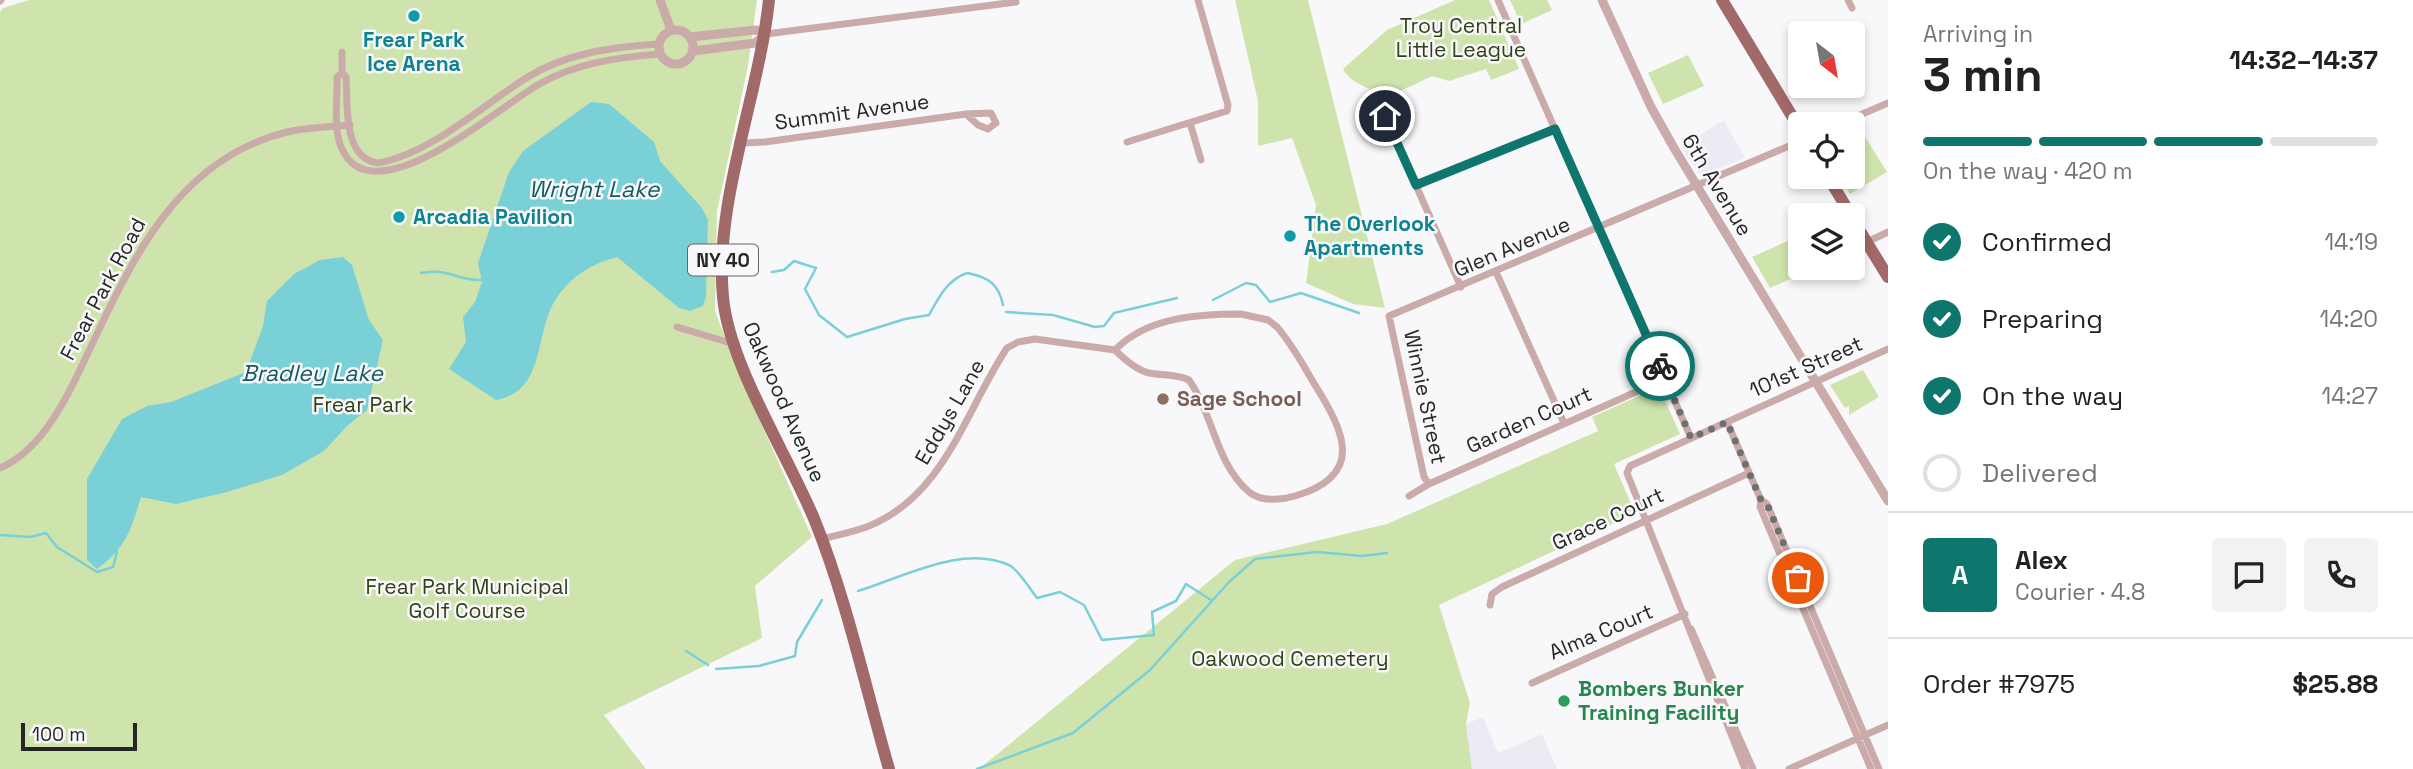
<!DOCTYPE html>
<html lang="en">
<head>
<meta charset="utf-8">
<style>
	:root { --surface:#fff; --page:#f2f2f2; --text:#222; --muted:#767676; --line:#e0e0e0; --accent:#0f766e }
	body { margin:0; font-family:"Space Grotesk",sans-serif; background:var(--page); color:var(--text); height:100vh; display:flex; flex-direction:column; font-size:26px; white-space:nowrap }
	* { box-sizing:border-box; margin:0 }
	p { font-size:23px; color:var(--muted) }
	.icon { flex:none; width:38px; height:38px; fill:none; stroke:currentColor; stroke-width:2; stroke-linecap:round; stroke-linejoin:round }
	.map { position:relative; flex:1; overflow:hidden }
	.sheet { display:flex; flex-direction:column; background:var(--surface); width:525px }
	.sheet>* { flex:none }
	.needle { width:46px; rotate:149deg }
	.tools { position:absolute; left:1788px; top:21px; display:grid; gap:14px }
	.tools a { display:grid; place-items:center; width:77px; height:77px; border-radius:7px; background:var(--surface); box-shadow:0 4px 10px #0003; font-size:35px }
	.scale { position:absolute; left:21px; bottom:18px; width:116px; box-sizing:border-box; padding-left:7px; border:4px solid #262626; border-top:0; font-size:19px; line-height:24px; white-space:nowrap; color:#262626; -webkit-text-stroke:5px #f8f8fb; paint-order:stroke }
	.pin { position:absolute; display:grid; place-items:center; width:60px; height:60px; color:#fff; margin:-30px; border:4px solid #fff; border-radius:50%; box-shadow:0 2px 7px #0007 }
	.courier { position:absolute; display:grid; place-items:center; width:70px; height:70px; margin:-35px; border:5px solid #0f766e; border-radius:50%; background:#fff; color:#222; box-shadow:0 2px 9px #0007 }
	.headline em { font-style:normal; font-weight:700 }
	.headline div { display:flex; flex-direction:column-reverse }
	.headline { display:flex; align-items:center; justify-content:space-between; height:119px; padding:0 35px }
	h1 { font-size:46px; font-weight:700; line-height:52px }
	.bar { display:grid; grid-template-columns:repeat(4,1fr); gap:10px 7px; align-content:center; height:84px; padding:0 35px }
	.bar i { height:9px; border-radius:5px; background:var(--line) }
	.bar .active { background:var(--accent) }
	.bar p { grid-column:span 4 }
	.line { display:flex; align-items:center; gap:18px; padding:0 35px; border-top:2px solid var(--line) }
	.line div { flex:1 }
	.round { display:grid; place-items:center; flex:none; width:74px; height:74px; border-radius:7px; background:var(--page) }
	ol { padding:0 35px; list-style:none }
	li { display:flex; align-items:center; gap:21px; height:77px }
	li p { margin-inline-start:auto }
	li .icon { padding:7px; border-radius:50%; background:var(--accent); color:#fff; stroke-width:4 }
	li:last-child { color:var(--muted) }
	li i { width:38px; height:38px; border:4px solid var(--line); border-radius:50% }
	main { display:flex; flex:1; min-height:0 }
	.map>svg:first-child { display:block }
	.built { fill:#ebebf4 }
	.green { fill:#cfe4ad }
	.water { fill:#79d0d6 }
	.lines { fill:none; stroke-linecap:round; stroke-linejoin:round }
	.stream { stroke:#79d0d6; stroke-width:2.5 }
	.minor { stroke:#cbaba9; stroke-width:7 }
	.tertiary { stroke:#cbaba9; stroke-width:9 }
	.primary { stroke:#a16968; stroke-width:12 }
	.done { stroke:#707071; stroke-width:7; stroke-dasharray:0 12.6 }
	.route { stroke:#0f766e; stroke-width:9 }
	.culture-dot { fill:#0f9aa8; stroke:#f8f8fb; stroke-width:2.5 }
	.education-dot { fill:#8d6e63; stroke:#f8f8fb; stroke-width:2.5 }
	.leisure-dot { fill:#2e9e5b; stroke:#f8f8fb; stroke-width:2.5 }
	.labels { text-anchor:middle; stroke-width:5; stroke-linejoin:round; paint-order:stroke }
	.shield { fill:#f8f8fb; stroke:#656566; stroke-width:2 }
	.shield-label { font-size:19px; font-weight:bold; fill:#262626 }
	.park-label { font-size:21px; fill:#324115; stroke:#f8f8fb }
	.culture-label { font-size:21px; font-weight:bold; fill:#0d838f; stroke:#f8f8fb; text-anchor:start }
	.street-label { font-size:21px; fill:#262626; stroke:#f8f8fb }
	.education-label { font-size:21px; font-weight:bold; fill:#785e54; stroke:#f8f8fb; text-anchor:start }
	.leisure-label { font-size:21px; font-weight:bold; fill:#27864d; stroke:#f8f8fb; text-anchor:start }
	.water-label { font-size:23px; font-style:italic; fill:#105c61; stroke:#f8f8fb }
</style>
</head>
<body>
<main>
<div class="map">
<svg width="1888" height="769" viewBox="0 0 1888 769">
	<rect width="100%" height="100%" fill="#f8f8fb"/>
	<!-- built -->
	<path class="built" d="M1724,120L1745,158L1701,176L1681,147Z
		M1483,717L1498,753L1542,734L1557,769H1472L1466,724Z"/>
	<!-- green -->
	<path class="green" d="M29,0H757L748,66L717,211L715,311L738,372L812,537L755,586L762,638L604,715L646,769H0V12L3,8Z
		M1235,0H1308L1385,308L1353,304L1306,283L1316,205L1292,138L1258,146V101Z
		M1455,0H1489L1519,69L1491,80L1486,69L1449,81L1432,76C1421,81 1409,88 1396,92C1381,96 1350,84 1343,69L1387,30Z
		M1510,0H1547L1552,10L1521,24Z
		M1688,55L1704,86L1663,104L1648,73Z
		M1857,124L1887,172L1850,194L1840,177H1853V125Z
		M1792,239L1801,253L1798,266L1801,274L1770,288L1752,257Z
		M1863,370L1879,397L1849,415V406L1845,408L1830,385Z
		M1659,387L1680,434L1614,464L1635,513L1439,605L1470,703L1466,724L1472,769H979L1235,560L1387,524L1598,431L1592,417Z"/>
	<!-- water -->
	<path class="water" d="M591,102L609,104L654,142L660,161L702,208L708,220L706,297L703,306L690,311L679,308L617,257C590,264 567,279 553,304C535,338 544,392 496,400L449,369L466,342L463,317L475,302L482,282L478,263L509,172L523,151Z
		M343,257L352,265L369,320L383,340L367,410L347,426L324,451L282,475L227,492L176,504L141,497C131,530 126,548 97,569L87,560V479L122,419L147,406L171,402L246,372L263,326L267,301L294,274L320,260Z"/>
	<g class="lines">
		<!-- stream -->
		<path class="stream" d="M772,272L784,270L794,261L816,268L805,289L819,315L847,337L905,319L929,315C939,297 947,280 967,273C988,277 999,284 1003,305
			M421,273C449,268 458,281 482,280
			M1213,300L1246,283L1256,285L1270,302L1301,293L1359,313
			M1006,312L1053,315L1095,327L1104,326L1114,313L1177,298
			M0,535L30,537L46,533L57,547L97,572L113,567L117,552
			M858,591C904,577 962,544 1009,565C1019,570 1029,588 1037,598L1060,592L1084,605L1102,640L1154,635L1152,612L1176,601L1186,584L1211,600
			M686,651L708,665
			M716,669L759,666L795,656L797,642L822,600
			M977,769L1073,733L1150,670L1229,582L1255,559L1317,552L1362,556L1387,553"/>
		<!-- minor -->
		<path class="minor" d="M1498,0L1691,438
			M1848,0L1852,8
			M0,1L1,0
			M766,34L1016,2
			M342,52V73L337,77C338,101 332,130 343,151C376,217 504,103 541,83C577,63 619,57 660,54
			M342,73L346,77C348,104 342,158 378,163C430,154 482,106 526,78C566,53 612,47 659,44
			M1375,93L1461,287
			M1190,123L1201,160
			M1839,124L1888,103
			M1127,142L1227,111L1228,105L1198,0
			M742,143L765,142L966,114L978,125L988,129L996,123L991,113L966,114
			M1416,185L1555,129
			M1867,242L1888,232
			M1496,272L1564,423
			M1241,314L1268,320L1277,327C1292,344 1303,365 1315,385C1345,433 1365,475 1295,496C1282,500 1261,502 1249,492C1215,462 1214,416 1189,380C1175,373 1164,376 1149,373C1136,370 1124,359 1115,350C1147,317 1198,314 1241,314Z
			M677,327L734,344
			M1727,422L1761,500L1767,504L1879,769
			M0,468C37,452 60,411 77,376C125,277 168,161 287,132C307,127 329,127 350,125
			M1429,484L1424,477L1389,316L1801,141
			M1409,496L1429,484L1665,379
			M1761,500L1760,507L1871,769
			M822,539C837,535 854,532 869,526C945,495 965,411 1007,348L1018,342L1035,339L1115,350
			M1490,605L1492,594L1502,587L1749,473
			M1691,629L1753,769
			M1532,683L1685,614
			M1745,769L1627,473L1630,466L1888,349
			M1789,769L1888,725"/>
		<!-- tertiary -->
		<path class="tertiary" d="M660,0L671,30
			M1602,0L1651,107L1674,148L1888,501
			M659 47a17 17 0 1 1 34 0a17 17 0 1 1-34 0Z
			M690,37L756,30L766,34L755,43L693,51"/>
		<!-- primary -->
		<path class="primary" d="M769,0C759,95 714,203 723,297C729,365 788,455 815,521C847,601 865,686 889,769
			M1722,0L1801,131
			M1828,177L1851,215
			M1853,220L1888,277"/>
	</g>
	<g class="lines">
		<!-- done -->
		<path class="done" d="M1660,366L1691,438L1727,422L1761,500L1767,504L1798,578"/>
		<!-- route -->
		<path class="route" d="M1385,116L1416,185L1555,129L1660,366"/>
	</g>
	<!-- markers -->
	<g class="culture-dot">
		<circle cx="414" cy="16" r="7"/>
		<circle cx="399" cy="217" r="7"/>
		<circle cx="1290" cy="236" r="7"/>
	</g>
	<circle class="education-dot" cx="1163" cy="399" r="7"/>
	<circle class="leisure-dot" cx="1564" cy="701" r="7"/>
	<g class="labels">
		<!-- shield labels -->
		<rect class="shield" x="688" y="244.5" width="70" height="31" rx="5"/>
		<g class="shield-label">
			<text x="723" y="267">NY 40</text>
		</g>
		<!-- park labels -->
		<g class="park-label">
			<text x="1461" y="33">Troy Central<tspan x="1461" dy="24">Little League</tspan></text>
			<text x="363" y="412">Frear Park</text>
			<text x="467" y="594">Frear Park Municipal<tspan x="467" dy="24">Golf Course</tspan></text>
			<text x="1290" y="666">Oakwood Cemetery</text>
		</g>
		<!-- culture labels -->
		<g class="culture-label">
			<text x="414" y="47" text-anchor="middle">Frear Park<tspan x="414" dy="24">Ice Arena</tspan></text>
			<text x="413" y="224">Arcadia Pavilion</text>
			<text x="1304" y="231">The Overlook<tspan x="1304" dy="24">Apartments</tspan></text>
		</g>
		<!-- street labels -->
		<g class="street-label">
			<text transform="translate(852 112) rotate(-8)" y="7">Summit Avenue</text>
			<text transform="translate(1717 185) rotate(59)" y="7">6th Avenue</text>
			<text transform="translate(1512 247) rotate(-23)" y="7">Glen Avenue</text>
			<text transform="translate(103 289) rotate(-62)" y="7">Frear Park Road</text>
			<text transform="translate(1806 367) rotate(-24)" y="7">101st Street</text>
			<text transform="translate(1425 397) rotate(78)" y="7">Winnie Street</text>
			<text transform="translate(784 402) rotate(66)" y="7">Oakwood Avenue</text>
			<text transform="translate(950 412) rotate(-60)" y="7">Eddys Lane</text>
			<text transform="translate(1529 420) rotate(-24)" y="7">Garden Court</text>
			<text transform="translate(1608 519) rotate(-25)" y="7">Grace Court</text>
			<text transform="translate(1601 632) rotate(-23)" y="7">Alma Court</text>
		</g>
		<!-- education labels -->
		<g class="education-label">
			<text x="1177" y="406">Sage School</text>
		</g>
		<!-- leisure labels -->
		<g class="leisure-label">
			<text x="1578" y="696">Bombers Bunker<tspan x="1578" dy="24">Training Facility</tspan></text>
		</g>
		<!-- water labels -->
		<g class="water-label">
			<text x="594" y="197">Wright Lake</text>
			<text x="312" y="381">Bradley Lake</text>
		</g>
	</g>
</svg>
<div class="tools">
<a><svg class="needle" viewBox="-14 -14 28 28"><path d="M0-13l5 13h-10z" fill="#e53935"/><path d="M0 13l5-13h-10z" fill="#767676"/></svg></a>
<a><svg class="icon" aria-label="locate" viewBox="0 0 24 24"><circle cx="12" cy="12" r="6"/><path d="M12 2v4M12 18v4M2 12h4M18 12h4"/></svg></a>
<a><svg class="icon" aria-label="layers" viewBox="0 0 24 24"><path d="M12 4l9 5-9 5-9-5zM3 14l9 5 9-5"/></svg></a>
</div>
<div class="scale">100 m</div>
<div class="pin" style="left:1798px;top:578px;background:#ea580c"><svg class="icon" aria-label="bag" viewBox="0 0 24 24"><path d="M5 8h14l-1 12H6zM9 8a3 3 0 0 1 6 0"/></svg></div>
<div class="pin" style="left:1385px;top:116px;background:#1f2937"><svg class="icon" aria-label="home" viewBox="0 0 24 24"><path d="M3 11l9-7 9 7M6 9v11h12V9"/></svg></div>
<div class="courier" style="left:1660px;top:366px"><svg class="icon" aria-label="bike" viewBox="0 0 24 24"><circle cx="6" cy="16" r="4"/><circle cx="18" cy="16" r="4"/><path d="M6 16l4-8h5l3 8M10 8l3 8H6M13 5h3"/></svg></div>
</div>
<section class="sheet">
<div class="headline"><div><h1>3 min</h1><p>Arriving in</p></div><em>14:32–14:37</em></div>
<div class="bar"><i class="active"></i><i class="active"></i><i class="active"></i><i></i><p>On the way · 420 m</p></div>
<ol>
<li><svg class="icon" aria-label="check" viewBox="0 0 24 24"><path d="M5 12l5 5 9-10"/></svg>Confirmed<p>14:19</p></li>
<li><svg class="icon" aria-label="check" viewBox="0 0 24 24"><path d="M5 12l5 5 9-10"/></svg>Preparing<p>14:20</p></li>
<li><svg class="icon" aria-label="check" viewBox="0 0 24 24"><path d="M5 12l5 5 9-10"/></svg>On the way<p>14:27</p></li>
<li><i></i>Delivered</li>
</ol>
<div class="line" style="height:126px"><b class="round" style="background:var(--accent);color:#fff">A</b><div><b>Alex</b><p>Courier · 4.8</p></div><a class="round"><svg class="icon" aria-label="chat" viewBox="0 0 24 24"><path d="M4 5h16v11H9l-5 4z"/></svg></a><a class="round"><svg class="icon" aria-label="phone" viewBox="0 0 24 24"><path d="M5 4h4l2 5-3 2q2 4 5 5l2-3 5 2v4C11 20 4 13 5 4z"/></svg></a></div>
<div class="line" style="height:91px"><div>Order #7975</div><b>$25.88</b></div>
</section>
</main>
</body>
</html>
